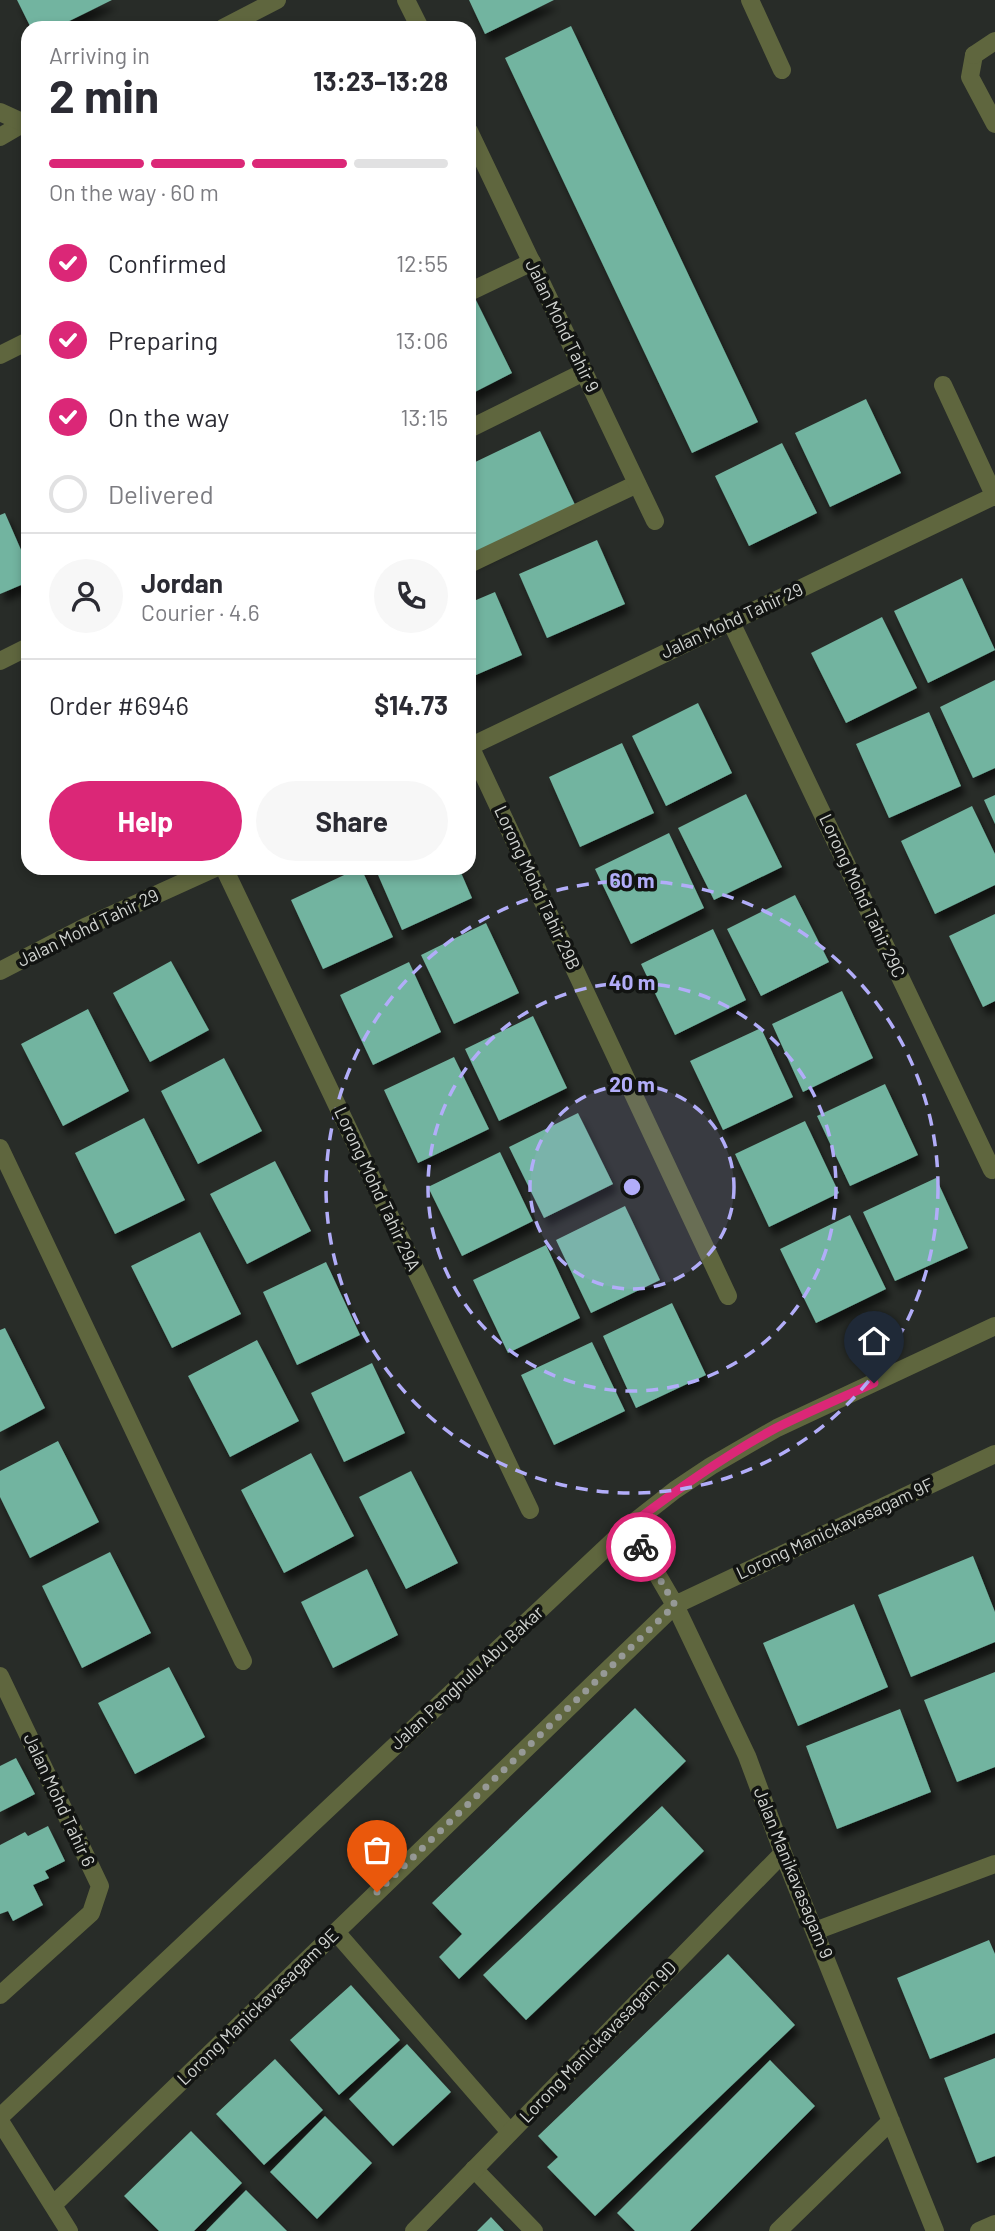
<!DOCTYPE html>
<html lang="en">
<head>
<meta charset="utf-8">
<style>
	:root { --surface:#fff; --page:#f7f7f7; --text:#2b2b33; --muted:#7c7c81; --line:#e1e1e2; --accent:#db2777 }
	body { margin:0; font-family:Barlow,sans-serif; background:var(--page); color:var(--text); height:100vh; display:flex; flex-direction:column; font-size:26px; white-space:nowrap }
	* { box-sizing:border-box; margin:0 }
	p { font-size:23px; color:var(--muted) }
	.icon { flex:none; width:38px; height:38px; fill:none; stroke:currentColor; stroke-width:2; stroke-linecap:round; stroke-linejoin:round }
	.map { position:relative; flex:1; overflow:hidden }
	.side { position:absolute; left:21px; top:21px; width:455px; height:854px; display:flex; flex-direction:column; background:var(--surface); border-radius:21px; box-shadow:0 4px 10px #0003 }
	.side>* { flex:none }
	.pin { position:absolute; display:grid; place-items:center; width:60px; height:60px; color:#fff; margin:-72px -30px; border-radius:50% 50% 50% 0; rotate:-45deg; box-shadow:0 0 7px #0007 }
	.pin .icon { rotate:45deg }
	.courier { position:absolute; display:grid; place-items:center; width:70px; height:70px; margin:-35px; border:5px solid #db2777; border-radius:50%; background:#fff; color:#222; box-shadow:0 2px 9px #0007 }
	.summary em { font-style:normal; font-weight:700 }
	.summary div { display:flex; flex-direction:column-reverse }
	.summary { display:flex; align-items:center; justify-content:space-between; height:119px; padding:0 28px }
	h1 { font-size:46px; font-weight:700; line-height:52px }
	.bar { display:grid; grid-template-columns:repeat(4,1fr); gap:10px 7px; align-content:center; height:84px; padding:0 28px }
	.bar i { height:9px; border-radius:5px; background:var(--line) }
	.bar .selected { background:var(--accent) }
	.bar p { grid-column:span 4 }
	.line { display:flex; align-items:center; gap:18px; padding:0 28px; border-top:2px solid var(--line) }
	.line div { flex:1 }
	.round { display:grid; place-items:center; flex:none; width:74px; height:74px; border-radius:37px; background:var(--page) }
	ol { padding:0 28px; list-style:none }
	li { display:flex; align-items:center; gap:21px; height:77px }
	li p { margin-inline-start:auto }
	li .icon { padding:7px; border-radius:50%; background:var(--accent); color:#fff; stroke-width:4 }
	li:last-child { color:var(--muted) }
	li i { width:38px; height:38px; border:4px solid var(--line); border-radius:50% }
	.button { display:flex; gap:14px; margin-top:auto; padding:14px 28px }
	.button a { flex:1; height:80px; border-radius:42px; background:var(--accent); color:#fff; font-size:28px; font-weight:700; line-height:80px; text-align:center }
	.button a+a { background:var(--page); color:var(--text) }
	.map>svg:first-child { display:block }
	.building { fill:#72b4a0; filter:url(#shadow) }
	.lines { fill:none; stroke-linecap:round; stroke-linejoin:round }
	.lane { stroke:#5f663e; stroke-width:18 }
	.street { stroke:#5f663e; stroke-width:18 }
	.done { stroke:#969996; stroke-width:7; stroke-dasharray:0 12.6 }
	.route { stroke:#db2777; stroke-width:9 }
	.ring { fill:none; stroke:#b2adf9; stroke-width:3.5; stroke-dasharray:12 9 }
	.labels { text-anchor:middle; stroke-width:7; stroke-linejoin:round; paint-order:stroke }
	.street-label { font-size:18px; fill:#d1d4d1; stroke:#121412 }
	.centre { fill:#b2adf9; stroke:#121412; stroke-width:3.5 }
	.ring-label { font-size:21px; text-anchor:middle; font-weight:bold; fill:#b2adf9; stroke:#121412; stroke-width:7; stroke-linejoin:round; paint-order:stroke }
</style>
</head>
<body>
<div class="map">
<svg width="995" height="2231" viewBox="0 0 995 2231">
	<defs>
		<filter id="shadow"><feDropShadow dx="4.5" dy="8" stdDeviation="3.5" flood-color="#0009"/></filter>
	</defs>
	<rect width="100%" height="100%" fill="#282c28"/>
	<!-- building -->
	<path class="building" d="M17,0H112L55,28H31Z
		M469,0H554L485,34Z
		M571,26L758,422L692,453L505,58Z
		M473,294L512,373L469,395V297Z
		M866,399L901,473L830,507L795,433Z
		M540,431L577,509L469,561V465Z
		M782,443L817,513L749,546L715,476Z
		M5,513L28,566V582L0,594V515Z
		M597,540L625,604L547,638L519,574Z
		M962,578L995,650L928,683L894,611Z
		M495,592L522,655L469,678V603Z
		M882,617L917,688L846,723L811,653Z
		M995,680V768L973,778L940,707Z
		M698,703L732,773L666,806L632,736Z
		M929,712L961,786L889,818L856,744Z
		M622,743L654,813L580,847L549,777Z
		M746,794L782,867L714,900L678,828Z
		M995,795V824L984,800Z
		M972,806L995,854V885L935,914L901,841Z
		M669,833L704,908L631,944L595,869Z
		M359,868H361L393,937L323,969L291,900Z
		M375,868H459L472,898L402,930Z
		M795,895L829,962L761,996L727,929Z
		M995,914V1001L983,1007L949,936Z
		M486,923L519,993L454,1024L421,955Z
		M713,929L746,1000L675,1035L641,964Z
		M171,961L209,1030L150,1062L113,993Z
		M409,962L441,1032L373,1065L340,995Z
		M842,991L873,1058L803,1092L772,1024Z
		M88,1009L129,1091L63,1126L21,1044Z
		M533,1016L567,1088L499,1121L465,1049Z
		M761,1028L793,1097L723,1130L690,1061Z
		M454,1057L489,1129L418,1163L384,1090Z
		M224,1058L262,1131L198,1164L161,1091Z
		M885,1084L918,1155L850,1186L817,1116Z
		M578,1113L613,1184L544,1218L509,1147Z
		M144,1118L185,1200L115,1234L75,1153Z
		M805,1121L839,1193L769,1227L735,1154Z
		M500,1152L533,1221L462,1256L428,1187Z
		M275,1161L311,1231L247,1264L210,1194Z
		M936,1178L968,1248L895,1281L863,1212Z
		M625,1206L660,1280L591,1313L556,1240Z
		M850,1215L886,1289L816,1323L780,1249Z
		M200,1232L241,1314L172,1348L131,1266Z
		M546,1245L580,1318L508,1353L473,1280Z
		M326,1262L360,1335L297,1365L263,1292Z
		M672,1303L706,1375L636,1408L603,1336Z
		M5,1328L45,1408L0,1432V1330Z
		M257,1340L299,1421L230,1457L188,1376Z
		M592,1342L625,1411L554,1445L521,1375Z
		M372,1363L405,1433L344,1462L311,1393Z
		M58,1441L99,1522L30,1558L0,1497V1471Z
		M311,1453L354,1536L284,1573L241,1490Z
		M411,1471L458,1563L406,1589L359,1497Z
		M110,1552L151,1633L82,1668L42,1586Z
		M973,1556L995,1612V1642L911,1677L878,1595Z
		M367,1569L398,1635L333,1668L301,1602Z
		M854,1604L888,1687L798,1726L763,1643Z
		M169,1667L205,1737L135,1774L98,1703Z
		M995,1672V1767L957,1782L924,1700Z
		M635,1708L686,1761L459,1979L439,1957L462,1934L432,1903Z
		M900,1709L931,1792L837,1829L806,1746Z
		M16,1758L35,1794L0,1812V1766Z
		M662,1806L704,1851L526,2020L483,1975Z
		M48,1826L65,1861L45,1871L49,1878L33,1885L43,1905L13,1921L8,1911L0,1914V1845L25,1832L28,1836Z
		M989,1940L995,1954V2033L930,2059L897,1978Z
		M728,1954L795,2025L595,2216L547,2167L558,2157L538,2136Z
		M351,1985L400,2040L339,2095L290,2040Z
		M407,2044L451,2092L393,2146L349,2099Z
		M995,2058V2156L977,2163L944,2078Z
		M275,2059L323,2110L264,2165L216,2114Z
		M770,2060L815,2106L690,2231H635L617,2213Z
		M325,2116L372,2163L317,2219L270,2172Z
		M191,2131L242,2183L194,2231H159L124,2196Z
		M246,2190L287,2231H206Z
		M491,2217L504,2231H477Z"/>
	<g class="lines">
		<!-- lane -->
		<path class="lane" d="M750,0L782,70
			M974,55L970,77L995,124
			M0,137L24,123
			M469,292L532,262
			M469,564L637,484
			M336,1932L510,2132
			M474,2169L534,2231"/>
		<!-- street -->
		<path class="street" d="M406,0L420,28
			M223,28L277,0
			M974,55L995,41
			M0,112L24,123L28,122
			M469,131L655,521
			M0,355L28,341
			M943,385L995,497
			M469,429L584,372
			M731,622L992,1170
			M0,661L28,647
			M470,746L728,1296
			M469,747L994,496
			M224,868L530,1510
			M0,971L85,927L215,868
			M0,1148L243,1661
			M629,1526L675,1605L747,1756L783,1853L935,2231
			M0,1676L100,1886L91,1913L0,1995
			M815,1931L995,1864
			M0,2117L629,1526L675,1490L711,1466L777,1428L995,1326
			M0,2121L69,2231
			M53,2205L675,1605L995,1454
			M414,2231L783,1853
			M778,2231L891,2121
			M979,2231L995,2224"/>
	</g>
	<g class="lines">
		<!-- done -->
		<path class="done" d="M377,1892L675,1605L641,1547"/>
		<!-- route -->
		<path class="route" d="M641,1547L629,1526C676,1490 724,1456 776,1428C808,1412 841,1398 874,1383"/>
	</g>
	<!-- distance rings -->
	<circle cx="632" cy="1187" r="102" fill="#b2adf9" fill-opacity=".12"/>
	<g class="ring">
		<circle cx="632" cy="1187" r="102"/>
		<circle cx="632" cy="1187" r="204"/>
		<circle cx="632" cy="1187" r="306"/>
	</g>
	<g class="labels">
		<!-- street labels -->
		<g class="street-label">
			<text transform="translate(562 326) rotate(64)" y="6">Jalan Mohd Tahir 9</text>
			<text transform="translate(732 621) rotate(-25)" y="6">Jalan Mohd Tahir 29</text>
			<text transform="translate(537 888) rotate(65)" y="6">Lorong Mohd Tahir 29B</text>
			<text transform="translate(862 896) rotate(65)" y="6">Lorong Mohd Tahir 29C</text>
			<text transform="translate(88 928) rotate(-26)" y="6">Jalan Mohd Tahir 29</text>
			<text transform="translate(377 1189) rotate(65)" y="6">Lorong Mohd Tahir 29A</text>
			<text transform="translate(835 1529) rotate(-25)" y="6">Lorong Manickavasagam 9F</text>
			<text transform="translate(467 1678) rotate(-43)" y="6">Jalan Penghulu Abu Bakar</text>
			<text transform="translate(59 1800) rotate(65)" y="6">Jalan Mohd Tahir 6</text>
			<text transform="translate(793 1873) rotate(68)" y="6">Jalan Manikavasagam 9</text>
			<text transform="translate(258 2007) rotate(-44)" y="6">Lorong Manickavasagam 9E</text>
			<text transform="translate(598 2042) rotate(-46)" y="6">Lorong Manickavasagam 9D</text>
		</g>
	</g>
	<circle cx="632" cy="1187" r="10" class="centre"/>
	<g class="ring-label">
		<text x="632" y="888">60 m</text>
		<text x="632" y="990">40 m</text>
		<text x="632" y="1092">20 m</text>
	</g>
</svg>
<div class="pin" style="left:377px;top:1892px;background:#ea580c"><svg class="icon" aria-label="bag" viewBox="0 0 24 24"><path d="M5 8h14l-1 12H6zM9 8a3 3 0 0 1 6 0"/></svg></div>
<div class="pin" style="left:874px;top:1383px;background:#1f2937"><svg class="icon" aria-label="home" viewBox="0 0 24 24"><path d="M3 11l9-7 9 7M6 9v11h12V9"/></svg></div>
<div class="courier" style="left:641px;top:1547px"><svg class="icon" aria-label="bike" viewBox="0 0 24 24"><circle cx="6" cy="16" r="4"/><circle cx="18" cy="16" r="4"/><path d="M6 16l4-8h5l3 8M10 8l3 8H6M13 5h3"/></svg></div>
<section class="side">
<div class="summary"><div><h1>2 min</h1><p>Arriving in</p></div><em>13:23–13:28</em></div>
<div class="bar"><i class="selected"></i><i class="selected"></i><i class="selected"></i><i></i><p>On the way · 60 m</p></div>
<ol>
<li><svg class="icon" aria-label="check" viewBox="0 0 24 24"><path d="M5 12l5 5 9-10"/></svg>Confirmed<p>12:55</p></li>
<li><svg class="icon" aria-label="check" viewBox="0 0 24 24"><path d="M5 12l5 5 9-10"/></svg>Preparing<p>13:06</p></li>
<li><svg class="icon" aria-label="check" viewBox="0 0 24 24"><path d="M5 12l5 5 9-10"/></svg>On the way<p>13:15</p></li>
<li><i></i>Delivered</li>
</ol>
<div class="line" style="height:126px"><a class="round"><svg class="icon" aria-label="person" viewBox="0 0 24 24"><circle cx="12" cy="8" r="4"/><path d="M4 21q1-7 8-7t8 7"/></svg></a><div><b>Jordan</b><p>Courier · 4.6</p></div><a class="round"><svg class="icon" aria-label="phone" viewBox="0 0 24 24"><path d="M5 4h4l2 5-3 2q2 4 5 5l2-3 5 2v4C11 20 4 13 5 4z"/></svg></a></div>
<div class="line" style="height:91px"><div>Order #6946</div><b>$14.73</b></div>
<div class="button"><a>Help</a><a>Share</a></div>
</section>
</div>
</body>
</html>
